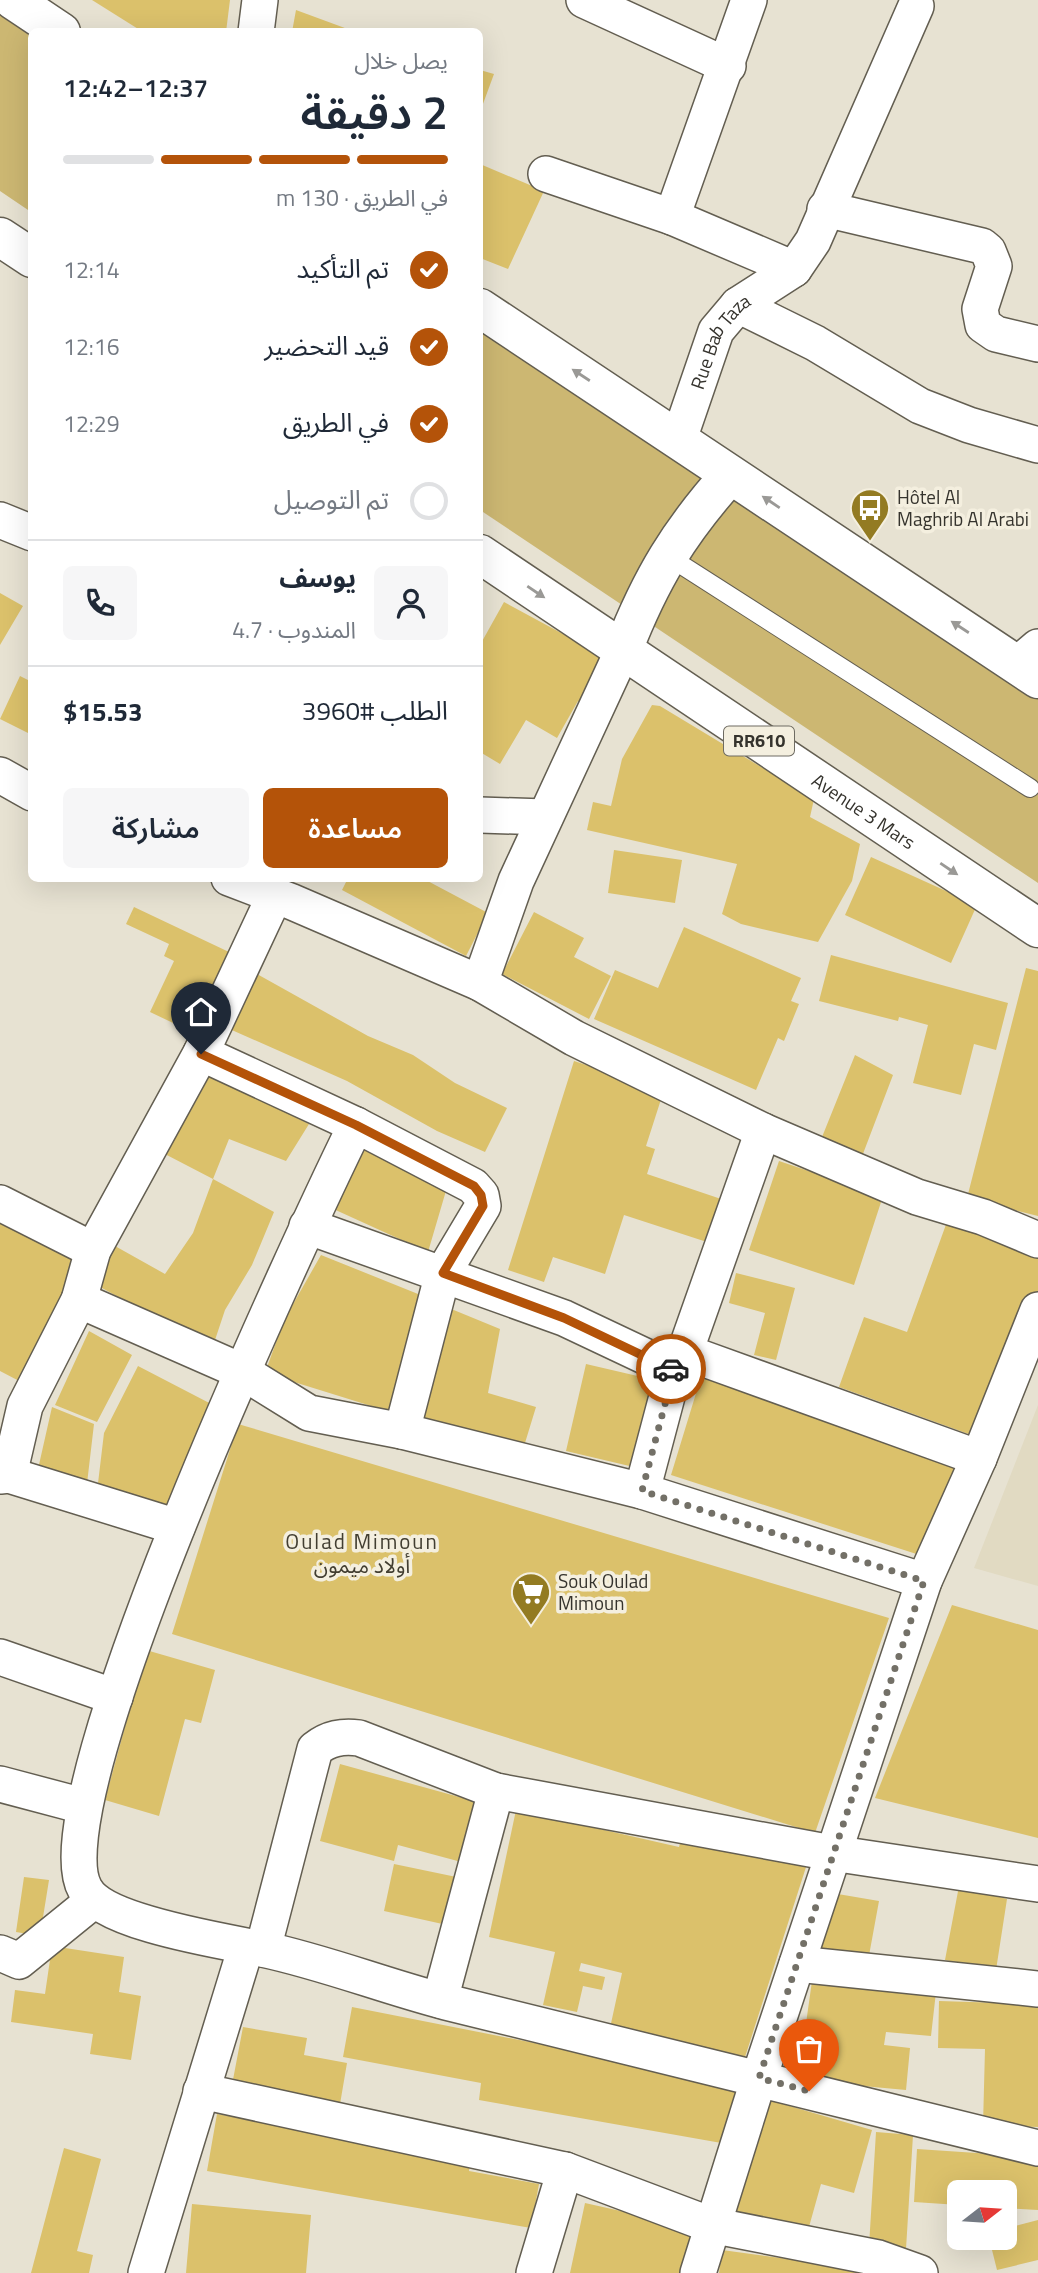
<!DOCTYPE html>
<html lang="ar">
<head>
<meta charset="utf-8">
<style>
	:root { --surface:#fff; --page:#f6f6f7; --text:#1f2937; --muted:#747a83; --line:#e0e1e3; --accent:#b45309 }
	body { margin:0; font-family:"Titillium Web","Noto Sans Arabic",sans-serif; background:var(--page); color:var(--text); direction:rtl; height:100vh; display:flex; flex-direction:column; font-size:26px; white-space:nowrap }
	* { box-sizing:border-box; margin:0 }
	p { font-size:23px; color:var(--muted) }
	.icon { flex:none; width:38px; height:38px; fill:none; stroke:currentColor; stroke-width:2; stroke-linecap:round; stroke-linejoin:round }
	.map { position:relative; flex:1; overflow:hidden; direction:ltr }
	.panel { position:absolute; left:28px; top:28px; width:455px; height:854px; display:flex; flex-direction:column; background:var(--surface); border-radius:10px; box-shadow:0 7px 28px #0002; direction:rtl }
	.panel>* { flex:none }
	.needle { width:46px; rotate:73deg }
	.tools { position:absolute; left:947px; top:2180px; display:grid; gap:14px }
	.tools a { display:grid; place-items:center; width:70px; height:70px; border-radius:10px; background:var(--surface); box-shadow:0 7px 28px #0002; font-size:35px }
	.pin { position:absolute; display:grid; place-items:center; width:60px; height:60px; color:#fff; margin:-72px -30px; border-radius:50% 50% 50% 0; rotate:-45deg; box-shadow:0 0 7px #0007 }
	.pin .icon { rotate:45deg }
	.courier { position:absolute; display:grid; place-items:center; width:70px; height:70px; margin:-35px; border:5px solid #b45309; border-radius:50%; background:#fff; color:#222; box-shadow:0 2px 9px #0007 }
	.overview em { font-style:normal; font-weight:600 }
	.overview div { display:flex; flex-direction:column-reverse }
	.overview { display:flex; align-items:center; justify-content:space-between; height:119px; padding:0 35px }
	h1 { font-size:46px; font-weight:600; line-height:52px }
	.bar { display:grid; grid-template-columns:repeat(4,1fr); gap:10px 7px; align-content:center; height:84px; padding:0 35px }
	.bar i { height:9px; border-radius:5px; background:var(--line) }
	.bar .on { background:var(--accent) }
	.bar p { grid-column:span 4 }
	.line { display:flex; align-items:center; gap:18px; padding:0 35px; border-top:2px solid var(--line) }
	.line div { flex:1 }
	.round { display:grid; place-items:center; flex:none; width:74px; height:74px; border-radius:10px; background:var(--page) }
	ol { padding:0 35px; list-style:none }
	li { display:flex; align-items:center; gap:21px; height:77px }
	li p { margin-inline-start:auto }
	li .icon { padding:7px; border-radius:50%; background:var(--accent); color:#fff; stroke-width:4 }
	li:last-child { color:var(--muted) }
	li i { width:38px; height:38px; border:4px solid var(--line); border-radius:50% }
	.button { display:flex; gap:14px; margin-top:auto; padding:14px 35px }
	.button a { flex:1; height:80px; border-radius:10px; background:var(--accent); color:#fff; font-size:28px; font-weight:600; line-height:80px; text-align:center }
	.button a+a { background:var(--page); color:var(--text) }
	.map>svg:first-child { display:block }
	.built { fill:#e1dac2 }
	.green { fill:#ccb772 }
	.building { fill:#dbc16b }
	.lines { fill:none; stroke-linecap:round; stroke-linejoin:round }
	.lane-casing { stroke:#635e51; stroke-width:20 }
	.street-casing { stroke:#635e51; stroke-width:38 }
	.primary-casing { stroke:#635e51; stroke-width:41 }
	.lane { stroke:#fff; stroke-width:18 }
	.street { stroke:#fff; stroke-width:35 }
	.primary { stroke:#fff; stroke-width:38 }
	.oneway { fill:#9a9996 }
	.done { stroke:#737067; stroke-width:7; stroke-dasharray:0 12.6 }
	.route { stroke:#b45309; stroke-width:9 }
	.labels { text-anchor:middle; stroke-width:7; stroke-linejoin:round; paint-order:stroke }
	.shield { fill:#f4efdf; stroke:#6e6b62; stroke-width:2 }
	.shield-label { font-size:18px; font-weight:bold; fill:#35332d }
	.street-label { font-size:19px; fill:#35332d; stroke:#f4efdf }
	.poi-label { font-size:19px; fill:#35332d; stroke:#f4efdf; text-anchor:start }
	.neighbourhood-label { font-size:21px; letter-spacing:2px; fill:#423e31; stroke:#f4efdf }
</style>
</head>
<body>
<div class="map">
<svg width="1038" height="2273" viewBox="0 0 1038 2273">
	<rect width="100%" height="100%" fill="#e7e2d2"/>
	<!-- built -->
	<path class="built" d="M1038,1405V1586L974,1568Z"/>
	<!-- green -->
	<path class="green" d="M0,12L31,32V212L0,191Z
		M480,329L1038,688V883L480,510Z"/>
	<!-- building -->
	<path class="building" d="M92,0H230L226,32H143Z
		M296,10L353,31V32H292Z
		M480,70L494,74L480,112Z
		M480,164L544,191L508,269L480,258Z
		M0,593L23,606L0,645Z
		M504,602L613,661L587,707L578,701L557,738L526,720L500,764L480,752V645Z
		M20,676L32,682V735L0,719Z
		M652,705L660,706L814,799L810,817L860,844L852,881L818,942L741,924L722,914L737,864L587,830L593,802L611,806L622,759Z
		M614,850L682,860L675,903L608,893Z
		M871,857L977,905L951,963L845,915Z
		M348,878H422L488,913L466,956L342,890Z
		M134,907L229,952L192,1032L150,1012L174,961L164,956L169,944L126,924Z
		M534,912L584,938L574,957L611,976L589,1019L502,974Z
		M684,927L801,978L791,1001L799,1004L784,1041L778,1038L756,1090L594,1019L615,970L658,988Z
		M831,955L1008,1003L996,1050L974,1044L961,1095L913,1083L928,1025L899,1017L898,1021L819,1001Z
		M1026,968L1038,971V1216L967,1198Z
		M257,974L368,1036L413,1055L455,1083L507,1108L485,1152L437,1131L347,1081L225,1027Z
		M855,1055L893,1075L861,1159L820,1142Z
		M574,1061L664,1090L646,1146L655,1149L647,1174L727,1201L713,1244L624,1215L605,1274L553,1257L544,1282L508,1270Z
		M214,1068L252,1095L309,1124L286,1161L229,1139L213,1179L161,1152L191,1110Z
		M360,1145L448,1184L428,1252L329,1207Z
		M779,1161L883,1196L854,1285L749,1250Z
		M213,1179L274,1212L252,1265L225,1310L212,1349L93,1283L115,1246L165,1274L193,1233Z
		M948,1219L1038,1251V1291L985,1440L839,1387L864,1317L907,1332Z
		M0,1222L84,1265L23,1383L0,1371Z
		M321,1255L433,1300L397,1414L265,1373L284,1320Z
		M736,1273L795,1288L776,1360L754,1355L765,1313L729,1303Z
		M444,1306L500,1329L488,1393L536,1407L521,1456L411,1415Z
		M89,1331L132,1355L97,1422L55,1405Z
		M586,1364L659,1381L638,1468L566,1451Z
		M138,1366L217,1407L172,1516L96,1500L104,1433Z
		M701,1377L963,1459L932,1559L671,1475Z
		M52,1407L94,1424L86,1492L36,1478Z
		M238,1424L889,1618L815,1833L172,1634Z
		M952,1605L1038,1630V1838L875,1798Z
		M146,1650L215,1670L201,1723L185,1719L159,1816L105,1800Z
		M340,1764L481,1803L465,1863L398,1845L394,1861L320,1841Z
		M516,1810L679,1847L682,1836L807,1864L745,2057L610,2028L622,1973L581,1963L579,1971L605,1977L602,1990L583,1986L577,2012L543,2005L555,1952L489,1937Z
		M394,1864L466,1879L456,1927L384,1911Z
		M24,1877L49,1880L40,1936L16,1932Z
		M959,1886L1007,1899L996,1970L945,1960Z
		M826,1892L879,1901L868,1961L807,1954Z
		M52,1946L124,1957L119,1992L141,1996L131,2060L90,2054L93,2034L11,2022L15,1990L45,1994Z
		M812,1981L936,1992L931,2036L886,2032L884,2045L910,2048L906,2090L798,2080Z
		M939,2001L1038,2004V2127L983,2125L985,2049L938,2048Z
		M352,2007L742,2084L727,2144L479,2100L481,2083L343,2057Z
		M243,2027L307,2038L304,2055L347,2063L339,2110L232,2085Z
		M769,2100L872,2130L854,2193L821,2184L807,2234L736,2214Z
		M217,2114L471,2158L469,2171L539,2184L531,2228L207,2171Z
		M876,2132L913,2135L906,2249L869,2246Z
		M64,2148L101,2159L77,2251L93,2255L89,2273H31Z
		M917,2149L1038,2157V2210L1004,2208V2193H959V2205L914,2202Z
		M585,2203L692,2227L682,2273H570Z
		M192,2204L311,2215L306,2273H186Z
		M1038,2220V2260L997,2270L989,2238H1004V2229Z
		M722,2250L876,2271V2273H719Z"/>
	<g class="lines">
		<!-- lane casing -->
		<g class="lane-casing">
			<path id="lane" d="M666,555L1030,788"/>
		</g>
		<!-- street casing -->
		<g class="street-casing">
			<g id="street">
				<path d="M584,0L728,66"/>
				<path d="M256,32L260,0"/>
				<path d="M546,174L672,217L794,269"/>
				<path d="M825,209L982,246L988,251L994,266L980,309L983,325L996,334L1038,344"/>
				<path d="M672,217L749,0"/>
				<path d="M738,305L815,343L920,406L969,425L1038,445"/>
				<path id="s1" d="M679,439L716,331L738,305L794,269L813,241L916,6"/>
				<path d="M0,520L32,533"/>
				<path d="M1017,665L1038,647"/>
				<path d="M0,775L32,793"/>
				<path d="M480,815L545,817"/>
				<path d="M229,878L290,901L480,983L574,1038L763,1131L917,1197L983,1217L1038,1240"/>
				<path d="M480,983L516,881L623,650"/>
				<path d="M201,1053L356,1125L473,1186L481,1195L483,1206L443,1273L402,1431"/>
				<path d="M356,1125C303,1233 36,1802 85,1889C103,1923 223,1941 262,1949C324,1962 384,1986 446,2002C643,2051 841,2099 1038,2148"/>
				<path d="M0,1203L93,1250"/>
				<path d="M307,1226L564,1318L674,1370"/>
				<path d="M79,1300L243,1372L309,1413L402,1431L642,1491L924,1581"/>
				<path d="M685,1352L979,1458"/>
				<path d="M9,1475L25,1406L79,1300L93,1250L201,1053L275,895"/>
				<path d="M0,1476L9,1475L177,1527"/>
				<path d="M642,1491L674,1370L685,1352L763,1131"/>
				<path d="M0,1657L115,1697"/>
				<path d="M0,1784L83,1806"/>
				<path d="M263,1949L315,1749C329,1738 342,1736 359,1738L496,1791L832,1853L1038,1884"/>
				<path d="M0,1953L19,1961L93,1901"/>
				<path d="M797,1964L1038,1989"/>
				<path d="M440,2000L496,1791"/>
				<path d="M201,2091L565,2170L711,2225L878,2258L920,2273"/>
				<path d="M146,2273L246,1947"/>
				<path d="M534,2273L565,2170"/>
				<path d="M698,2273L759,2078L924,1581L979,1458L1038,1310"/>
			</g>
		</g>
		<!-- primary casing -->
		<g class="primary-casing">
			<g id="primary">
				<path d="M13,0L61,32"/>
				<path d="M0,237L32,258"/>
				<path d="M480,308L1038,679"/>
				<path id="s2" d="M480,554L1038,928"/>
				<path d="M623,650C651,578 679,532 730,475"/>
			</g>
		</g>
		<!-- lane -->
		<use href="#lane" class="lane"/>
		<!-- street -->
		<use href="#street" class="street"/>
		<!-- primary -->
		<use href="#primary" class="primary"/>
	</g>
	<!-- one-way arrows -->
	<defs><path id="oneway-solid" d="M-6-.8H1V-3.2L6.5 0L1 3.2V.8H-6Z" transform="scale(1.75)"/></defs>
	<g class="oneway">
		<use href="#oneway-solid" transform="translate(581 375) rotate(-147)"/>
		<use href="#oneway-solid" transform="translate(771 502) rotate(-146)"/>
		<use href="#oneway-solid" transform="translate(536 592) rotate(34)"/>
		<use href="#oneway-solid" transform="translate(960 627) rotate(-147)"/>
		<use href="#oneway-solid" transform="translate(949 869) rotate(34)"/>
	</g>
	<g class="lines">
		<!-- done -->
		<path class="done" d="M671,1369L674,1370L642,1491L924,1581L759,2078L809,2091"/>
		<!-- route -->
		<path class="route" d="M201,1054L356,1125L474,1186L481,1195L483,1206L443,1273L564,1318L671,1369"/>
	</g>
	<!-- icons -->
	<defs>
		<g id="bus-pin" transform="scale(2.0125)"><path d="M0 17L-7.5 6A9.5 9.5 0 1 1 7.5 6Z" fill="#937b22" stroke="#f4efdf"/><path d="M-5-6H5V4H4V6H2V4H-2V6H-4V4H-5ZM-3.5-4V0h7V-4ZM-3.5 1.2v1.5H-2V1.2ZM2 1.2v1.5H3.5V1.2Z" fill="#fff"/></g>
		<g id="supermarket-pin" transform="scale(2.0125)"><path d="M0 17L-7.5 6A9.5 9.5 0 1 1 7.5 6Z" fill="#937b22" stroke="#f4efdf"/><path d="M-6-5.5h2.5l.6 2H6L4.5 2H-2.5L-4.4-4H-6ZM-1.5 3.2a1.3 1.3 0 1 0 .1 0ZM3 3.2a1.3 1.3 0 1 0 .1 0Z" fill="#fff"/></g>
	</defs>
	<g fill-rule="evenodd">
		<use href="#bus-pin" x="870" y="508"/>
		<use href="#supermarket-pin" x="531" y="1592"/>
	</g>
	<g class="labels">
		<!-- shield labels -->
		<rect class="shield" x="724" y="726.5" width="70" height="29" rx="5"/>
		<g class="shield-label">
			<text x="759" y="747">RR610</text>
		</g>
		<!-- street labels -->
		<g class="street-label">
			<text dy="7" stroke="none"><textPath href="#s1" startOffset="107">Rue Bab Taza</textPath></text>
			<text dy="7" stroke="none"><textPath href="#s2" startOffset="462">Avenue 3 Mars</textPath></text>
		</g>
		<!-- poi labels -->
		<g class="poi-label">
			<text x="897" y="504">Hôtel Al<tspan x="897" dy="22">Maghrib Al Arabi</tspan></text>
			<text x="558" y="1588">Souk Oulad<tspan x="558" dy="22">Mimoun</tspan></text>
		</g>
		<!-- neighbourhood labels -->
		<g class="neighbourhood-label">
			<text x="362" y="1549">Oulad Mimoun<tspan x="362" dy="24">أولاد ميمون</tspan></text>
		</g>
	</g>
</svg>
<div class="tools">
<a><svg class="needle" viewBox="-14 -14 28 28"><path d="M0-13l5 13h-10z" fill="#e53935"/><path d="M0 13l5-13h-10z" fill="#747a83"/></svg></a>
</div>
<div class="pin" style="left:809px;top:2091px;background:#ea580c"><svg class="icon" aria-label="bag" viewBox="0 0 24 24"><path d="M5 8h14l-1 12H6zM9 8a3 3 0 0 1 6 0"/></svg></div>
<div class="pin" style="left:201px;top:1054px;background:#1f2937"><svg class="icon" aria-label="home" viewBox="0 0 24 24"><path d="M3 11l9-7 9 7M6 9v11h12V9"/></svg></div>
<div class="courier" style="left:671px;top:1369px"><svg class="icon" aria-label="car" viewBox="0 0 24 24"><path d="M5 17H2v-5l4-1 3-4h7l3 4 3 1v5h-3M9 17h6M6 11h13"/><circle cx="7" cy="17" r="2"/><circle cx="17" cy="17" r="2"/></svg></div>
<section class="panel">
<div class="overview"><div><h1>2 دقيقة</h1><p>يصل خلال</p></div><em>12:37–12:42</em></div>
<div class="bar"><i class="on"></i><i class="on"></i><i class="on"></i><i></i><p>في الطريق · 130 m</p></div>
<ol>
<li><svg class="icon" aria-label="check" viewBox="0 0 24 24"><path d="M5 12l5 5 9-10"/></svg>تم التأكيد<p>12:14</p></li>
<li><svg class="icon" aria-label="check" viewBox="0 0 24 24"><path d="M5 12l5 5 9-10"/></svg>قيد التحضير<p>12:16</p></li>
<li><svg class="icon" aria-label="check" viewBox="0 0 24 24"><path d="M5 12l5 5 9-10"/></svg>في الطريق<p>12:29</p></li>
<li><i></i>تم التوصيل</li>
</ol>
<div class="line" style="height:126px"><a class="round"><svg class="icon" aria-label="person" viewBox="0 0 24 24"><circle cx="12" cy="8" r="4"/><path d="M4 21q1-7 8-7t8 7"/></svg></a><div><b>يوسف</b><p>المندوب · 4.7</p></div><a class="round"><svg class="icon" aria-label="phone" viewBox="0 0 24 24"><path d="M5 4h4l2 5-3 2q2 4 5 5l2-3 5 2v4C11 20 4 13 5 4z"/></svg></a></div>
<div class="line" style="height:91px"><div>الطلب #3960</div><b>$15.53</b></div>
<div class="button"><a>مساعدة</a><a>مشاركة</a></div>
</section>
</div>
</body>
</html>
